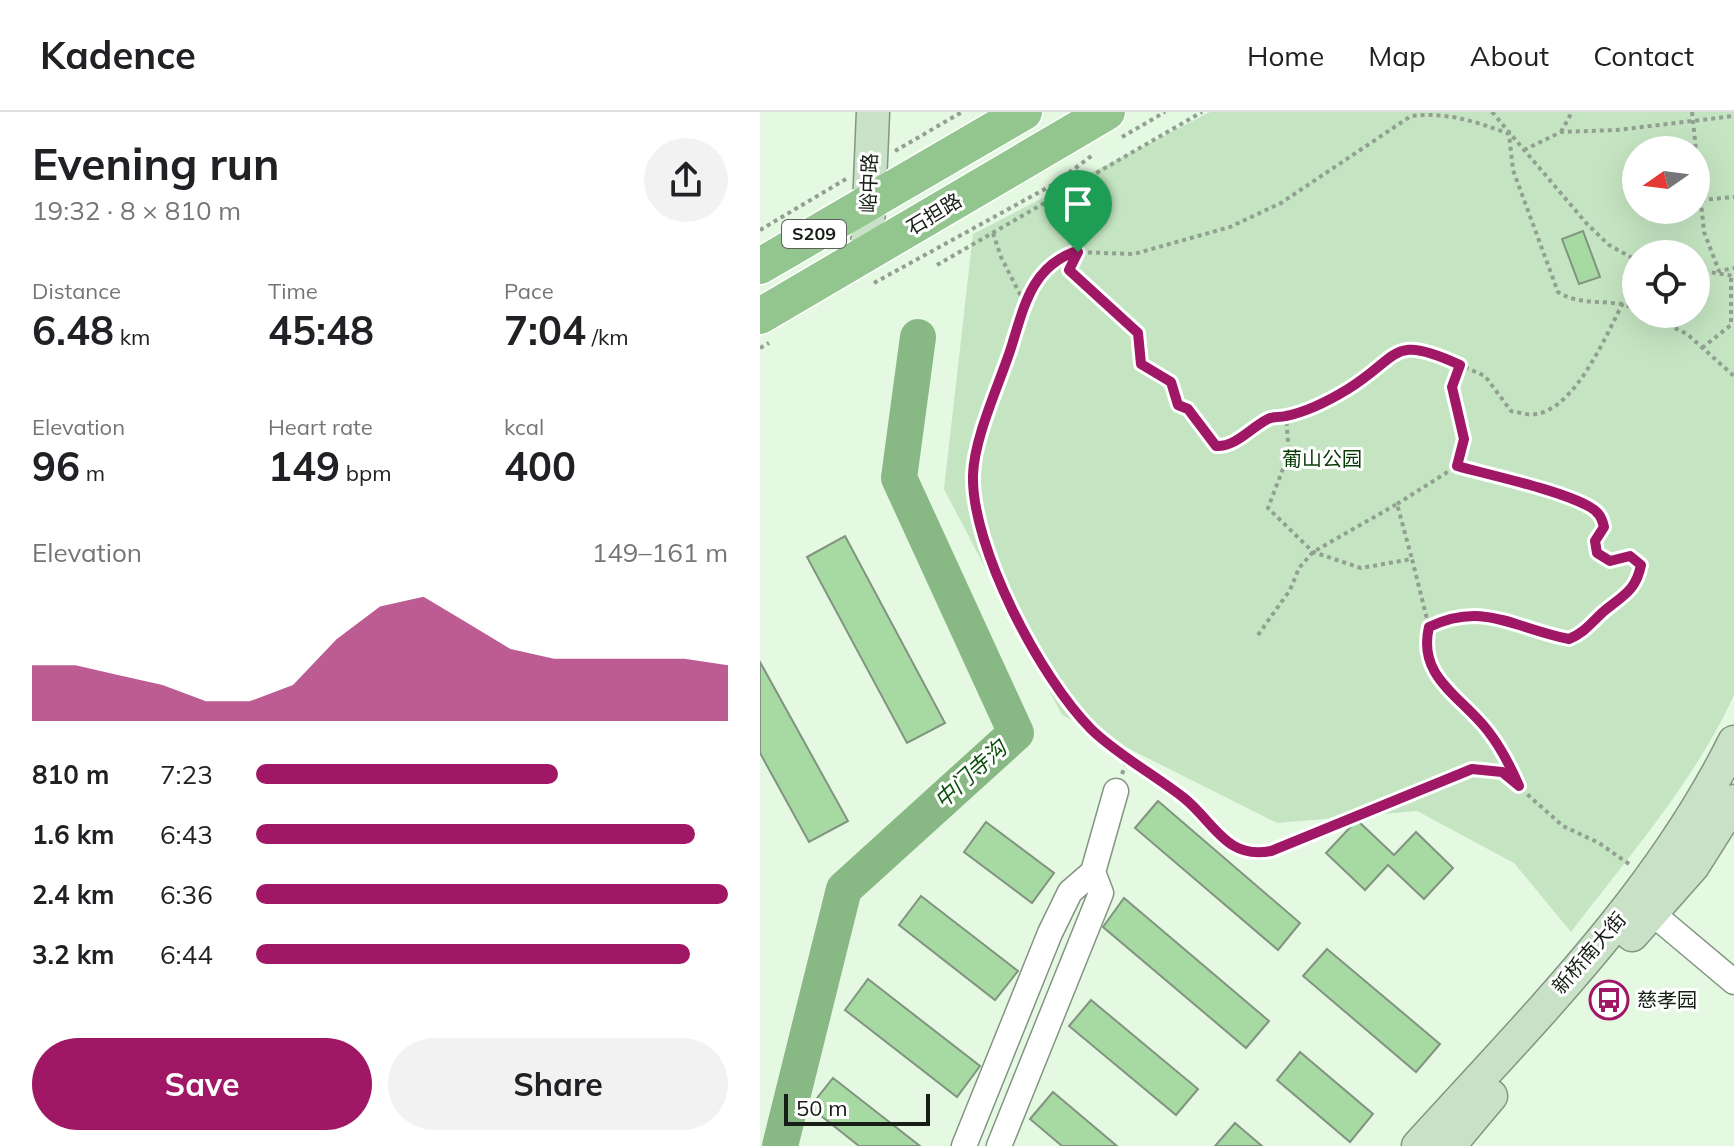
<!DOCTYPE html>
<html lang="en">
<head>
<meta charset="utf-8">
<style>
	body { margin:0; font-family:Mulish,"Noto Sans SC",sans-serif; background:#f2f2f2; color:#202124; height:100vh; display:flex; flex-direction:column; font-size:30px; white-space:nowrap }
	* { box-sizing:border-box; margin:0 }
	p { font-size:26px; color:#757577 }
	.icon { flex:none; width:44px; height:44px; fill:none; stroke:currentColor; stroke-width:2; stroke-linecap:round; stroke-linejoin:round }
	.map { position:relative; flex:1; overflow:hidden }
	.sheet { display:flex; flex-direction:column; background:#fff; width:760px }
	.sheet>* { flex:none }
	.needle { width:52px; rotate:256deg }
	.controls { position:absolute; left:862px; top:24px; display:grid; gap:16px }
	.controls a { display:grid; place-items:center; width:88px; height:88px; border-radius:50%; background:#fff; box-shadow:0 8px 32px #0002; font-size:40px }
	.scale { position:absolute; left:24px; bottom:20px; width:146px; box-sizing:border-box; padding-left:8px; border:4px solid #171e16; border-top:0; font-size:22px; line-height:28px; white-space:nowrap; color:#171e16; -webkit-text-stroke:6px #fff; paint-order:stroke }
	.pin { position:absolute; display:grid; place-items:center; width:68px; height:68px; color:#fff; margin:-82px -34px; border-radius:50% 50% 50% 0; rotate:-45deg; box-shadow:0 0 8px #0007 }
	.pin .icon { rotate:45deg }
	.round { display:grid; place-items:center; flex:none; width:84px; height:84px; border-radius:42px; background:#f2f2f2 }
	.headline { display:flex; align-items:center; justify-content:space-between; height:136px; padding:0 32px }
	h1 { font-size:44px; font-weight:700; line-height:60px }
	.stats { display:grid; grid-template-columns:repeat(3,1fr); gap:12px; height:136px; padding:8px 32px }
	.stats div { display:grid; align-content:center }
	.stats b { font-size:40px; font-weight:700 }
	.stats small { font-size:22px; font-weight:400 }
	.stats p { font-size:22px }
	.chart { height:224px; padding:16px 32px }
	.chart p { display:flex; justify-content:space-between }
	.chart svg { width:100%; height:144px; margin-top:8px; fill:#a01865; opacity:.7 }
	.action { display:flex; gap:16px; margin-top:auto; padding:16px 32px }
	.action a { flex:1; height:92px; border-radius:48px; background:#a01865; color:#fff; font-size:32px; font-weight:700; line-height:92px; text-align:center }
	.action a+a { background:#f2f2f2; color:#202124 }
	ul { padding:0 32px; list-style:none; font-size:26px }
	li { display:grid; grid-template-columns:128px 96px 1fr; align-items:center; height:60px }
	li i { height:20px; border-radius:10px; background:#a01865 }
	header { display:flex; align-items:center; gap:48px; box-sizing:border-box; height:112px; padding:0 40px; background:#fff; border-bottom:2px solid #e0e0e0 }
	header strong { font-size:38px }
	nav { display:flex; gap:44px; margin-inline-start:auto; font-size:28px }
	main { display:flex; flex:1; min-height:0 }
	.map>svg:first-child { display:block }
	.green { fill:#c5e5c2; fill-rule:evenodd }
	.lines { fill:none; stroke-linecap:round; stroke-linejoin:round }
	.river { stroke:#88b883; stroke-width:36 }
	.building { fill:#a7d9a2; stroke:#819480; stroke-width:2 }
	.street-casing { stroke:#839581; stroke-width:27 }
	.secondary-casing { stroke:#839581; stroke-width:35 }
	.primary-casing { stroke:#fff; stroke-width:39 }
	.path { stroke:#91a090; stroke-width:4; stroke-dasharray:4 4; stroke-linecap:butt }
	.street { stroke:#fff; stroke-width:24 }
	.secondary { stroke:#c9e2c7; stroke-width:32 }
	.primary { stroke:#93c58f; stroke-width:36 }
	.route-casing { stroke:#fff; stroke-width:16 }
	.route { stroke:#a01865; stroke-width:10 }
	.labels { text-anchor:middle; stroke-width:6; stroke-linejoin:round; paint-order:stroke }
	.shield { fill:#fff; stroke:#5d625c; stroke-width:2 }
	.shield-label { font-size:18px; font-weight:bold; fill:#171e16 }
	.street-label { font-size:20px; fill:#171e16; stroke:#fff }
	.park-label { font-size:20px; fill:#073b05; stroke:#fff }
	.poi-label { font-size:20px; fill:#171e16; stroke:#fff; text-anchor:start }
	.water-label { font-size:22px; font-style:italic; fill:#0c510a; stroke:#fff }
</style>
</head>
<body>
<header>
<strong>Kadence</strong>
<nav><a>Home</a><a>Map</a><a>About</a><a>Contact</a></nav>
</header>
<main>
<section class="sheet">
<div class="headline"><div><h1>Evening run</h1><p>19:32 · 8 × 810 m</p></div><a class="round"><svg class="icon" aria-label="share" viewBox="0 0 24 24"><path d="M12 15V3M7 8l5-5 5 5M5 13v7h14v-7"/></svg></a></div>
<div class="stats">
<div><p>Distance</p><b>6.48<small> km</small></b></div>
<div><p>Time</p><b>45:48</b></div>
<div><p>Pace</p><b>7:04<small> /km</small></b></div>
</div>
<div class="stats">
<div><p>Elevation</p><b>96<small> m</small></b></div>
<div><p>Heart rate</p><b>149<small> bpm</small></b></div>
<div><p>kcal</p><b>400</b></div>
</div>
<div class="chart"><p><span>Elevation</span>149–161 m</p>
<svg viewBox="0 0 160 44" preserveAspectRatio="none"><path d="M0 44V27L10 27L20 30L30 33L40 38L50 38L60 33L70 19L80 9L90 6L100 14L110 22L120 25L130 25L140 25L150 25L160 27V44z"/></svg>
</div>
<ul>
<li><b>810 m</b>7:23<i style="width:64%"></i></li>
<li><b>1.6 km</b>6:43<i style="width:93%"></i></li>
<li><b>2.4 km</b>6:36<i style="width:100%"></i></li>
<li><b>3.2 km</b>6:44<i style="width:92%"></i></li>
</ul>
<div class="action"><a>Save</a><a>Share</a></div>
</section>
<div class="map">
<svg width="974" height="1034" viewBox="0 0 974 1034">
	<rect width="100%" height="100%" fill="#e4f8e2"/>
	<!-- green -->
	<path class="green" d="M 450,0 L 974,0 L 974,583 C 935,669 868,745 811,820 L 754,751 L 657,699 L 517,711 L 302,603 L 184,377 L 213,122 ZM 876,38 L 936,38 L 936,98 L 876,98 ZM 876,142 L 936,142 L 936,202 L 876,202 Z"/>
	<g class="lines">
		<!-- river -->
		<path class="river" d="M 20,1034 L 84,777 L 256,621 L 139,366 L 158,225"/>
	</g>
	<!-- building -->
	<path class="building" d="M 823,119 L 840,165 L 819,172 L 802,127 Z
		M 85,424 L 185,611 L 147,631 L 47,445 Z
		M 0,550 L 88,709 L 49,730 L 0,641 Z
		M 398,689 L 540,811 L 518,838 L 375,716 Z
		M 597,708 L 634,743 L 656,720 L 693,756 L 664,787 L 628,753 L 605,778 L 566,741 Z
		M 226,710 L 294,761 L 272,791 L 204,740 Z
		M 161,784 L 258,859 L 235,888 L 139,813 Z
		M 364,786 L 509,909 L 486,936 L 343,815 Z
		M 567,837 L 680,932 L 656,960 L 543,864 Z
		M 108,867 L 220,954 L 197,985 L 85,898 Z
		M 331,888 L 438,977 L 416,1003 L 309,914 Z
		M 540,940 L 613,1002 L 590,1030 L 517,968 Z
		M 73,966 L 160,1034 L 99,1034 L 50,995 Z
		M 293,980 L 357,1034 L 302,1034 L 270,1007 Z
		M 475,1011 L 502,1034 L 455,1034 Z"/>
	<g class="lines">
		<defs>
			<path id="street" d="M 892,801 L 974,870
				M 204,1034 L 290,821 L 310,780 L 333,760 L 356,679
				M 239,1034 L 341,781 L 333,760"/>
			<path id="secondary" d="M 107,142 L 113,0
				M 872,823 L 933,754 L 974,689
				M 658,1034 C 772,908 898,784 974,630
				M 689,1034 L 731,984"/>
			<path id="primary" d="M 0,154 L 264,0
				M 0,204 L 347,0"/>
		</defs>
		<!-- street casing -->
		<use href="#street" class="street-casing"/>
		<!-- secondary casing -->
		<use href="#secondary" class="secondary-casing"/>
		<!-- primary casing -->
		<use href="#primary" class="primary-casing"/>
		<!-- path -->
		<path class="path" d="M 732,0 L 827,112 L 849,133 L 876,148
			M 932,0 L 936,38
			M 801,20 L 812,0
			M 362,25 L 405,0
			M 764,38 L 801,20 L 857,18 L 974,4
			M 135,39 L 202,0
			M 936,40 L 944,120 L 959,159 L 974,156
			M 941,88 L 974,85
			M 0,118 L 86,67
			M 233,121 L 241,145 L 266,194
			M 318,141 L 309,158 L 344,186 L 359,207 L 378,221 L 381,252 L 411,270 L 418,293 L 428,297 L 456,334 C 480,336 497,306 526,304 L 529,341 L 508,396 L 553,440 L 601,456 L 652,447 L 669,515
			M 177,153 L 442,0
			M 936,158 L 974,164
			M 114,171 L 294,72 L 334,42
			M 886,202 L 927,222 L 974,264
			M 0,236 L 9,231
			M 942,236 L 971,213 L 971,163
			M 526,304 C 547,296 571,289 590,276 C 640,241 634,222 700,253
			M 637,392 L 697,354
			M 498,523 L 530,478 L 539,456 L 553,440 L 637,392 L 652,447
			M 362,662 L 369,644
			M 758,672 C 750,652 741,634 727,617 C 700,584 657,564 669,515 C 724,489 753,516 809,527 C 824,521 831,511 843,500 C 862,484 876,479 881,453 L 870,444 L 850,449 L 837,441 L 835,429 L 844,415 L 841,404 L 831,395 L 697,354 L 704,327 L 692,275 L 700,253 L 725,264 L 751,299 C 759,300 769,304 776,302 C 816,296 846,223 863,191
			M 869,752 L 839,731 L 803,714 L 742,660 L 712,657 L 511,739 L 493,743 L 472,735 L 427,689 L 332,618 L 288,560 L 244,479 L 215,402 L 213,360 L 257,215 L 279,160 L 297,146 L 314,140 L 374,142 L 470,115 L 521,91 L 651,4 C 687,0 715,9 749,22 L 753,58 L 798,180 C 823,196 851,185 876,197"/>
		<!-- street -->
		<use href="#street" class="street"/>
		<!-- secondary -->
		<use href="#secondary" class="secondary"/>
		<!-- primary -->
		<use href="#primary" class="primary"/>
	</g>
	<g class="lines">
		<defs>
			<path id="route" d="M 314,140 L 318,140 L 309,158 L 378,221 L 381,252 L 411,270 L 418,293 L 428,297 L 456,334 C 476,335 490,316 508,307 C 514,304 519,306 526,304 C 546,300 570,288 588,277 C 641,244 631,221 700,253 L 692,275 L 704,327 L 697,354 C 733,364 800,378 830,395 C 839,400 842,406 844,415 L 835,429 L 837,441 L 850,449 L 870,444 L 881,453 C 876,479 862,484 843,500 C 831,511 824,521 809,527 C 753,516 724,489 669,515 C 657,565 701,584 728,619 C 741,636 750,653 759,674 L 742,660 L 712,657 L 511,739 C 466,748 454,710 424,686 C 396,664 355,641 331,617 C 281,567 211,435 213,363 C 214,326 239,273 251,236 C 264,195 271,156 314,140 Z"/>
		</defs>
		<!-- route casing -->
		<use href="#route" class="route-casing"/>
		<!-- route -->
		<use href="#route" class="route"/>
	</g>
	<!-- icons -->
	<defs>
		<symbol id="bus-ring" viewBox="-11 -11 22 22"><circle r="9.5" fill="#fff" stroke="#a01865" stroke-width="1.5"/><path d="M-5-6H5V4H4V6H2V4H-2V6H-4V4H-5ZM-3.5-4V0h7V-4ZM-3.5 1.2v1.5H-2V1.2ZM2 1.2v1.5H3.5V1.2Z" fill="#a01865"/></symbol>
	</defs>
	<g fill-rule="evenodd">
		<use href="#bus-ring" x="827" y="866" width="44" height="44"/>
	</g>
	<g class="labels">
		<!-- shield labels -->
		<rect class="shield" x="22" y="108" width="64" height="28" rx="6"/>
		<g class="shield-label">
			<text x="54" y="128">S209</text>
		</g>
		<!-- street labels -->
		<g class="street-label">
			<text transform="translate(109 71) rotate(-88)" y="7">峪中路</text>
			<text transform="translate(174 102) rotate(-31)" y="7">石担路</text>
			<text transform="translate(829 841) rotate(-49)" y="7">新桥南大街</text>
		</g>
		<!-- park labels -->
		<g class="park-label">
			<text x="562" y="354">葡山公园</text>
		</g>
		<!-- poi labels -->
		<g class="poi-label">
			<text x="877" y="895">慈孝园</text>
		</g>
		<!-- water labels -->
		<g class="water-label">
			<text transform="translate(210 662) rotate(-42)" y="8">中门寺沟</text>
		</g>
	</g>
</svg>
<div class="controls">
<a><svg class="needle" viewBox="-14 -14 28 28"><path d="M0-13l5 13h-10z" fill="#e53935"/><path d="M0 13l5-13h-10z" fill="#757577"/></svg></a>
<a><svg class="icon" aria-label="locate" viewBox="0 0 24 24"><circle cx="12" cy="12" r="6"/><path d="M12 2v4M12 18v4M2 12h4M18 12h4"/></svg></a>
</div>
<div class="scale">50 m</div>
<div class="pin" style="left:318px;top:140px;background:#1e9e55"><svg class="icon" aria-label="arrive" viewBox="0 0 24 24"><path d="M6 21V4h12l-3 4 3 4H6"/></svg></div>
</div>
</main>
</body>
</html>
